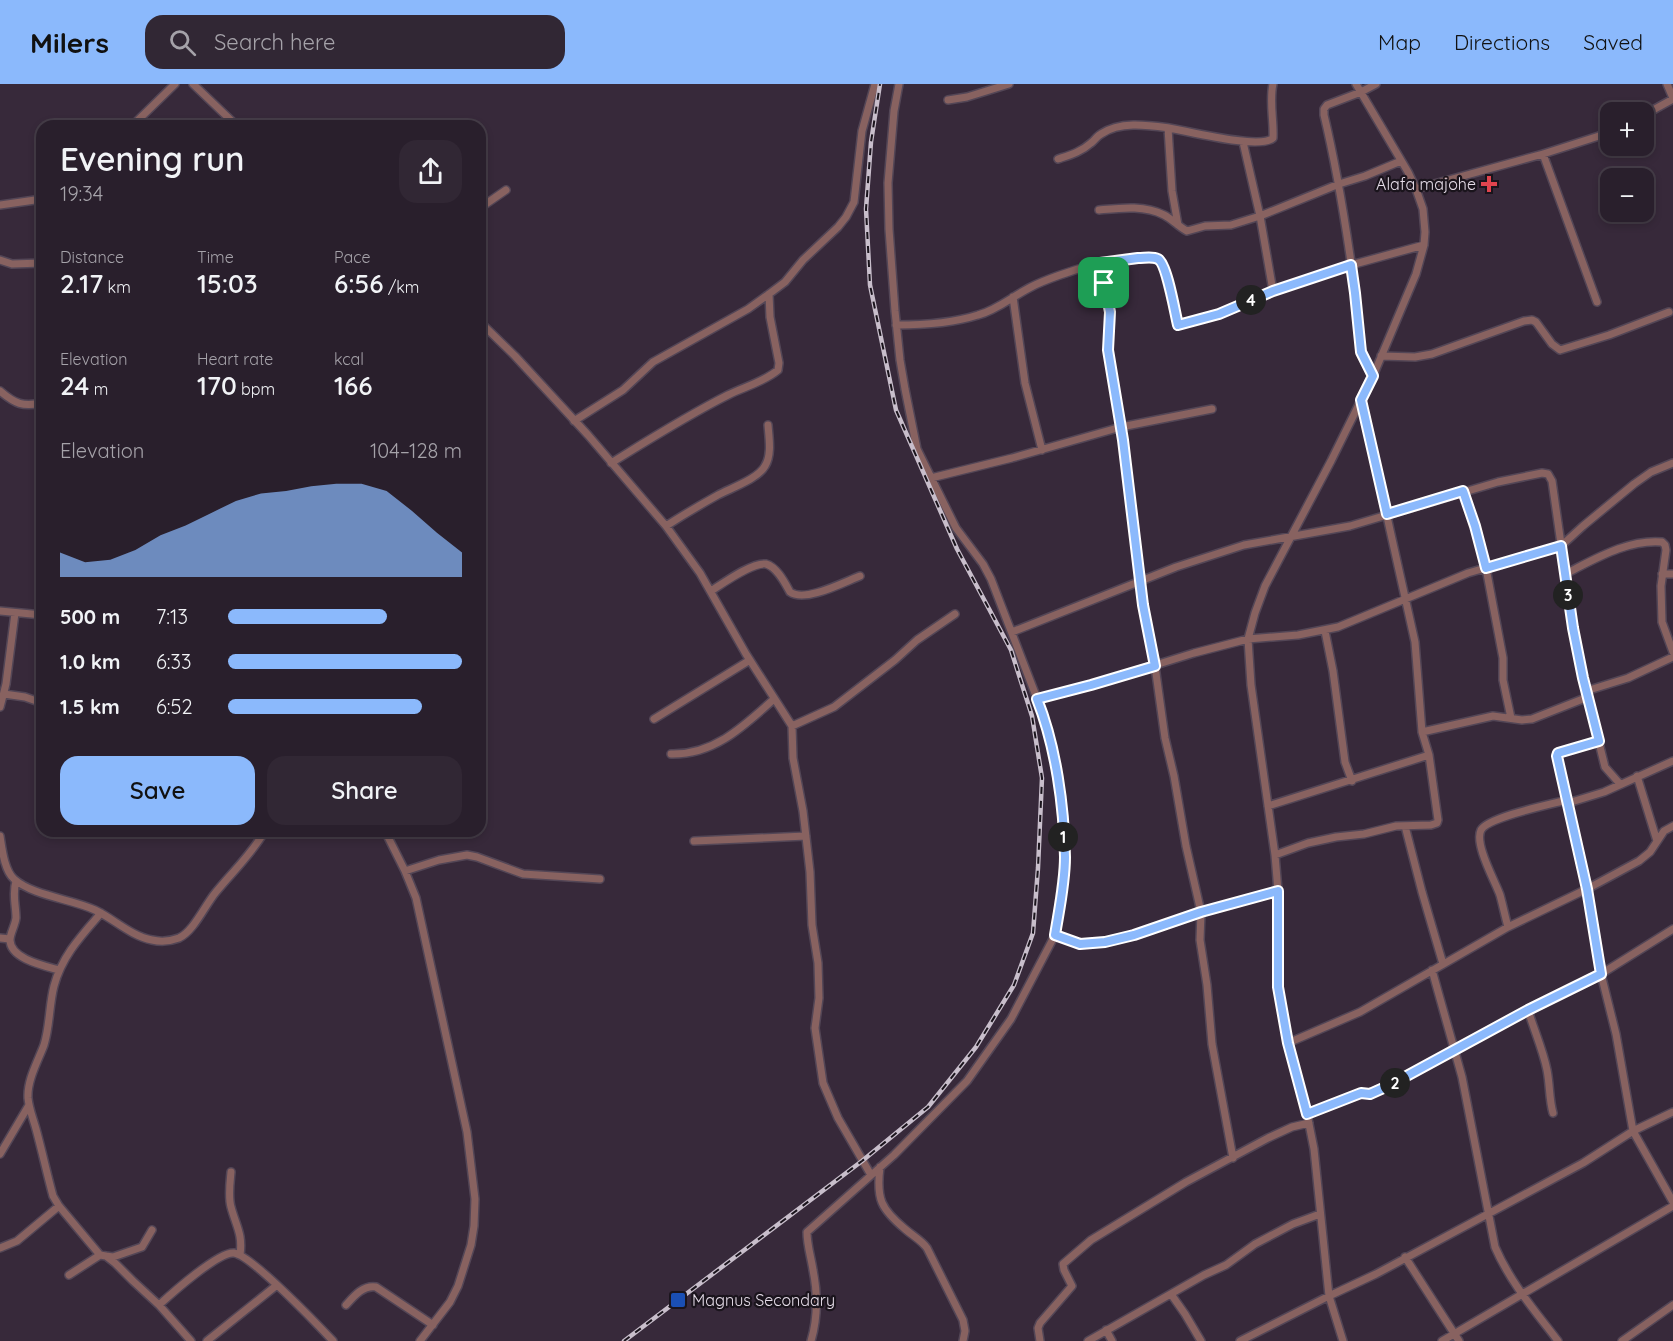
<!DOCTYPE html>
<html lang="en">
<head>
<meta charset="utf-8">
<style>
	body { margin:0; font-family:Quicksand,sans-serif; background:#312734; color:#f1f3f6; height:100vh; display:flex; flex-direction:column; font-size:22px; white-space:nowrap }
	* { box-sizing:border-box; margin:0 }
	p { font-size:20px; color:#a5a2a9 }
	.icon { flex:none; width:33px; height:33px; fill:none; stroke:currentColor; stroke-width:2; stroke-linecap:round; stroke-linejoin:round }
	.map { position:relative; flex:1; overflow:hidden }
	.drawer { position:absolute; left:36px; top:36px; width:450px; height:717px; display:flex; flex-direction:column; background:#291f2c; border-radius:18px; box-shadow:0 3px 9px #0003,0 0 0 2px #453d48 }
	.drawer>* { flex:none }
	.tools { position:absolute; left:1600px; top:18px; display:grid; gap:12px }
	.tools a { display:grid; place-items:center; width:54px; height:54px; border-radius:12px; background:#291f2c; box-shadow:0 3px 9px #0003,0 0 0 2px #453d48; font-size:30px }
	.pin { position:absolute; display:grid; place-items:center; width:51px; height:51px; color:#fff; margin:-26px; border-radius:12px; box-shadow:0 3px 9px #0006 }
	.km { position:absolute; width:30px; height:30px; margin:-15px; border-radius:50%; background:#222; color:#fff; font-size:16px; line-height:30px; text-align:center }
	.round { display:grid; place-items:center; flex:none; width:63px; height:63px; border-radius:18px; background:#312734 }
	.head { display:flex; align-items:center; justify-content:space-between; height:102px; padding:0 24px }
	h1 { font-size:33px; font-weight:600; line-height:45px }
	.figures { display:grid; grid-template-columns:repeat(3,1fr); gap:9px; height:102px; padding:6px 24px }
	.figures div { display:grid; align-content:center }
	.figures b { font-size:26px; font-weight:600 }
	.figures small { font-size:16px; font-weight:400 }
	.figures p { font-size:16px }
	.chart { height:168px; padding:12px 24px }
	.chart p { display:flex; justify-content:space-between }
	.chart svg { width:100%; height:108px; margin-top:6px; fill:#8bb9fc; opacity:.7 }
	.primary-button { display:flex; gap:12px; margin-top:auto; padding:12px 24px }
	.primary-button a { flex:1; height:69px; border-radius:18px; background:#8bb9fc; color:#111; font-size:24px; font-weight:600; line-height:69px; text-align:center }
	.primary-button a+a { background:#312734; color:#f1f3f6 }
	ul { padding:0 24px; list-style:none; font-size:20px }
	li { display:grid; grid-template-columns:96px 72px 1fr; align-items:center; height:45px }
	li i { height:15px; border-radius:8px; background:#8bb9fc }
	header { display:flex; align-items:center; gap:36px; box-sizing:border-box; height:84px; padding:0 30px; background:#8bb9fc; color:#111 }
	header strong { font-size:28px }
	nav { display:flex; gap:33px; margin-inline-start:auto; font-size:21px }
	.search { width:420px; height:54px; background:#312734; display:flex; align-items:center; gap:15px; box-sizing:border-box; padding:0 21px; border-radius:18px; color:#a5a2a9; font-size:22px }
	.map>svg:first-child { display:block }
	.lines { fill:none; stroke-linecap:round; stroke-linejoin:round }
	.street-casing { stroke:#534656; stroke-width:10 }
	.street { stroke:#886260; stroke-width:7 }
	.rail-casing { stroke:#c8becb; stroke-width:4.5 }
	.rail { stroke:#1a141c; stroke-width:2; stroke-dasharray:7; stroke-linecap:butt }
	.route-casing { stroke:#fff; stroke-width:12 }
	.route { stroke:#8bb9fc; stroke-width:8 }
	.health-dot { fill:#e0444e; stroke:#1a141c; stroke-width:2 }
	.transit-dot { fill:#1a4fb4; stroke:#1a141c; stroke-width:2 }
	.labels { text-anchor:middle; stroke-width:4.5; stroke-linejoin:round; paint-order:stroke }
	.poi-label { font-size:16px; fill:#e6dde9; stroke:#1a141c; text-anchor:end }
</style>
</head>
<body>
<header>
<strong>Milers</strong>
<div class="search"><svg class="icon" aria-label="search" viewBox="0 0 24 24"><circle cx="10" cy="10" r="6"/><path d="M15 15l6 6"/></svg>Search here</div>
<nav><a>Map</a><a>Directions</a><a>Saved</a></nav>
</header>
<div class="map">
<svg width="1673" height="1257" viewBox="0 0 1673 1257">
	<rect width="100%" height="100%" fill="#37293a"/>
	<g class="lines">
		<defs>
			<path id="street" d="M 193,0 L 237,42
				M 1667,0 L 1673,14
				M 948,16 L 967,13 L 1009,0
				M 1644,31 L 1673,15
				M 132,42 L 175,0
				M 1168,44 L 1172,107 L 1178,141
				M 1243,58 L 1260,132 L 1273,207
				M 1543,70 L 1597,218
				M 1058,75 C 1070,71 1081,68 1091,59 C 1094,57 1097,52 1101,50 C 1120,37 1147,41 1169,44 C 1188,47 1260,66 1273,54 C 1274,37 1269,17 1273,0
				M 1416,105 L 1543,70 L 1599,52 L 1611,46
				M 0,121 L 42,115
				M 480,124 L 506,106
				M 1099,126 C 1121,124 1144,121 1164,131 C 1172,135 1179,143 1187,147 L 1205,142 L 1231,141 L 1260,132 L 1339,100 L 1365,92 L 1401,77
				M 0,176 L 12,180 L 42,179
				M 1100,179 L 1110,228 L 1108,266 L 1123,356 L 1143,521 L 1155,582 L 1165,654 L 1174,692 L 1186,762 L 1201,828 L 1200,856 L 1207,901 L 1212,960 L 1233,1074
				M 1013,213 L 1025,299 L 1042,366
				M 480,238 L 515,272 L 588,351 L 666,442 L 700,489 L 746,570 L 792,642 L 793,674 L 803,727 L 810,788 L 812,841 L 818,879 L 819,914 L 815,944 L 823,999 L 838,1034 L 871,1091
				M 896,241 C 923,241 953,239 978,231 C 997,226 1013,212 1031,203 C 1054,191 1141,161 1162,179 L 1178,241 L 1219,230 L 1273,207 L 1351,181 L 1424,161
				M 1381,272 L 1415,273 L 1432,270 L 1524,237 L 1532,236 L 1536,238 L 1552,260 L 1560,266 L 1609,251 L 1669,228
				M 1373,292 C 1354,260 1360,241 1355,207 C 1347,148 1338,89 1324,31 L 1324,25 L 1327,21 L 1361,8 L 1376,0
				M 0,307 C 15,320 23,323 42,319
				M 574,337 L 623,306 L 653,278 L 748,225 L 769,210 L 785,198 L 803,176 L 838,143 L 846,133 L 854,118 L 862,47 L 875,0
				M 611,379 C 650,355 688,331 728,311 C 744,303 764,298 778,286 L 779,279 L 770,233 L 769,210
				M 931,394 L 1012,374 L 1121,343 L 1212,325
				M 1463,407 L 1475,442 L 1486,484 L 1503,574 L 1503,596 L 1511,634
				M 666,442 C 683,431 700,421 718,411 C 731,404 758,395 765,382 C 772,371 769,354 768,341
				M 1565,490 C 1595,475 1628,455 1662,458 L 1665,461 L 1666,466 L 1661,502 L 1662,538 L 1673,568
				M 1662,490 L 1673,490
				M 711,507 C 722,500 752,478 766,480 C 777,483 785,499 790,508 C 805,519 844,498 860,492
				M 0,527 L 42,531
				M 1325,547 L 1333,587 L 1345,678 L 1352,697
				M 1012,548 L 1176,483 L 1244,461 L 1350,442 L 1498,398 L 1542,389 L 1548,390 L 1552,397 L 1573,544 L 1583,594 L 1605,683 L 1620,700
				M 1586,607 L 1628,594 L 1673,573
				M 4,610 L 25,613 L 42,619
				M 1037,615 L 1091,601 L 1194,569 L 1248,555 L 1298,551 L 1338,543 L 1468,489 L 1561,462 L 1583,442 L 1634,400 L 1651,388 L 1673,379
				M 0,623 L 6,600 L 15,529
				M 654,635 L 750,576
				M 792,642 L 834,623 L 895,576 L 917,556 L 955,530
				M 1422,648 L 1493,632 L 1522,636 L 1532,635 L 1588,613
				M 1599,657 L 1559,669 L 1557,672 L 1587,805 L 1601,890 L 1616,950 L 1633,1047 L 1673,1118
				M 671,670 C 714,671 744,642 774,615
				M 1637,692 L 1657,757
				M 1568,719 L 1604,708 L 1673,677
				M 1268,722 L 1429,671
				M 1405,742 L 1422,808 L 1443,880
				M 385,747 L 405,787 L 416,814 L 467,1048 L 475,1115 L 474,1142 L 471,1161 L 458,1202 L 450,1218 L 420,1257
				M 0,752 C 2,764 4,786 14,795 C 33,812 72,815 95,826 C 114,835 131,852 152,856 C 161,858 171,857 179,854 C 194,847 205,821 216,808 C 234,786 250,772 265,747
				M 694,757 L 806,752
				M 1275,771 L 1308,759 L 1336,753 L 1364,750 L 1396,742 L 1431,741 L 1437,739 L 1438,736 L 1429,671 L 1422,648 L 1415,558 L 1361,316
				M 405,787 L 439,776 L 467,771 L 477,773 L 523,790 L 600,795
				M 16,797 C 12,810 16,821 16,834 C 15,842 10,849 10,856 C 10,875 45,882 59,886
				M 101,829 C 81,852 62,872 54,902 C 49,921 50,942 44,961 C 38,977 27,996 28,1014 C 29,1025 33,1034 36,1045 C 42,1067 47,1090 53,1112 L 59,1122 L 100,1171 L 106,1172 L 115,1179 L 133,1197 L 159,1221 L 191,1257
				M 1508,843 C 1505,832 1503,822 1500,811 C 1495,797 1474,760 1481,746 C 1488,733 1552,720 1567,716
				M 1055,851 L 1080,860 L 1105,858 L 1134,851 L 1201,828 L 1278,807
				M 0,854 L 10,855
				M 1432,886 L 1462,993 L 1495,1163 C 1510,1198 1535,1227 1558,1257
				M 1528,926 C 1534,946 1543,966 1547,986 C 1550,1001 1549,1015 1553,1029
				M 1288,959 L 1360,928 L 1508,843 L 1587,805 L 1639,777 L 1650,768 L 1664,747 L 1673,742
				M 1307,1030 L 1361,1009 L 1370,1009 L 1390,1001 L 1528,926 L 1601,890 L 1673,845
				M 0,1070 L 29,1021
				M 880,1083 C 876,1115 881,1125 905,1145 C 913,1152 921,1156 927,1164 L 963,1236 L 965,1247 L 963,1257
				M 231,1088 C 230,1099 228,1112 231,1123 C 236,1142 243,1150 240,1171
				M 0,1164 L 17,1157 L 59,1122
				M 106,1172 L 113,1173 L 142,1163 L 152,1146
				M 1405,1173 L 1459,1257
				M 69,1191 L 100,1171
				M 1171,1210 L 1185,1230 L 1201,1257
				M 159,1221 C 171,1210 219,1167 234,1169 C 251,1171 318,1241 333,1257
				M 346,1221 C 354,1212 363,1201 376,1203 L 433,1241
				M 1106,1246 L 1112,1257
				M 207,1257 L 277,1201
				M 811,1257 C 818,1233 818,1211 813,1186 C 811,1173 807,1161 807,1148 L 894,1071 L 967,997 L 1011,935 L 1055,851 L 1065,775 L 1060,709 L 1053,668 L 1043,630 L 991,495 L 983,480 L 956,444 L 917,365 L 905,305 L 900,276 L 895,227 L 889,145 L 888,99 L 894,27 L 899,0
				M 1040,1257 L 1038,1244 L 1040,1239 L 1072,1202 L 1064,1186 L 1063,1180 L 1091,1156 L 1186,1098 L 1268,1054 L 1292,1043 L 1309,1039
				M 1088,1257 L 1204,1191 L 1226,1181 L 1255,1160 L 1293,1140 L 1320,1130
				M 1240,1257 L 1329,1212 L 1376,1190 L 1583,1079 L 1633,1047 L 1673,1028
				M 1343,1257 L 1329,1212 L 1314,1065 L 1307,1030 L 1288,959 L 1278,903 L 1278,807 L 1275,771 L 1251,601 L 1248,555 L 1255,529 L 1265,502 L 1331,377 L 1373,292 L 1416,190 L 1424,161 L 1425,148 L 1423,125 L 1416,105 L 1408,88 L 1356,0
				M 1442,1257 L 1673,1122
				M 1622,1257 L 1673,1221"/>
		</defs>
		<!-- street casing -->
		<use href="#street" class="street-casing"/>
		<!-- street -->
		<use href="#street" class="street"/>
		<defs>
			<path id="rail" d="M 624,1257 L 862,1077 L 928,1023 L 976,963 L 1014,901 L 1033,849 L 1038,784 L 1042,694 L 1032,632 L 1011,566 L 957,465 L 896,326 L 870,201 L 866,125 L 871,58 L 880,0"/>
		</defs>
		<!-- rail casing -->
		<use href="#rail" class="rail-casing"/>
		<!-- rail -->
		<use href="#rail" class="rail"/>
	</g>
	<g class="lines">
		<defs>
			<path id="route" d="M 1138,174 C 1145,174 1152,172 1158,175 C 1167,180 1175,229 1178,241 L 1219,230 L 1273,207 L 1351,181 L 1355,209 L 1361,268 L 1373,292 L 1361,316 L 1387,430 L 1463,407 L 1475,442 L 1486,484 L 1561,462 L 1573,544 L 1583,594 L 1599,657 L 1558,669 L 1557,672 L 1587,805 L 1601,890 L 1528,926 L 1390,1001 L 1370,1010 L 1361,1009 L 1307,1030 L 1288,959 L 1278,903 L 1278,807 L 1201,828 L 1134,851 L 1105,858 L 1080,860 L 1055,851 C 1059,826 1065,799 1065,773 C 1064,722 1056,663 1037,615 L 1091,601 L 1155,582 L 1143,521 L 1123,356 L 1108,266 L 1110,228 L 1100,179 Z"/>
		</defs>
		<!-- route casing -->
		<use href="#route" class="route-casing"/>
		<!-- route -->
		<use href="#route" class="route"/>
	</g>
	<!-- markers -->
	<path class="health-dot" d="M1486 91h6v6h6v6h-6v6h-6v-6h-6v-6h6z"/>
	<rect class="transit-dot" x="670" y="1208" width="16" height="16" rx="3"/>
	<g class="labels">
		<!-- poi labels -->
		<g class="poi-label">
			<text x="1476" y="106">Alafa majohe</text>
			<text x="692" y="1222" text-anchor="start">Magnus Secondary</text>
		</g>
	</g>
</svg>
<div class="tools">
<a>+</a>
<a>−</a>
</div>
<div class="pin" style="left:1104px;top:199px;background:#1e9e55"><svg class="icon" aria-label="arrive" viewBox="0 0 24 24"><path d="M6 21V4h12l-3 4 3 4H6"/></svg></div>
<b class="km" style="left:1063px;top:753px">1</b>
<b class="km" style="left:1395px;top:999px">2</b>
<b class="km" style="left:1568px;top:511px">3</b>
<b class="km" style="left:1251px;top:216px">4</b>
<section class="drawer">
<div class="head"><div><h1>Evening run</h1><p>19:34</p></div><a class="round"><svg class="icon" aria-label="share" viewBox="0 0 24 24"><path d="M12 15V3M7 8l5-5 5 5M5 13v7h14v-7"/></svg></a></div>
<div class="figures">
<div><p>Distance</p><b>2.17<small> km</small></b></div>
<div><p>Time</p><b>15:03</b></div>
<div><p>Pace</p><b>6:56<small> /km</small></b></div>
</div>
<div class="figures">
<div><p>Elevation</p><b>24<small> m</small></b></div>
<div><p>Heart rate</p><b>170<small> bpm</small></b></div>
<div><p>kcal</p><b>166</b></div>
</div>
<div class="chart"><p><span>Elevation</span>104–128 m</p>
<svg viewBox="0 0 160 44" preserveAspectRatio="none"><path d="M0 44V34L10 38L20 37L30 33L40 27L50 23L60 18L70 13L80 10L90 9L100 7L110 6L120 6L130 9L140 17L150 26L160 34V44z"/></svg>
</div>
<ul>
<li><b>500 m</b>7:13<i style="width:68%"></i></li>
<li><b>1.0 km</b>6:33<i style="width:100%"></i></li>
<li><b>1.5 km</b>6:52<i style="width:83%"></i></li>
</ul>
<div class="primary-button"><a>Save</a><a>Share</a></div>
</section>
</div>
</body>
</html>
